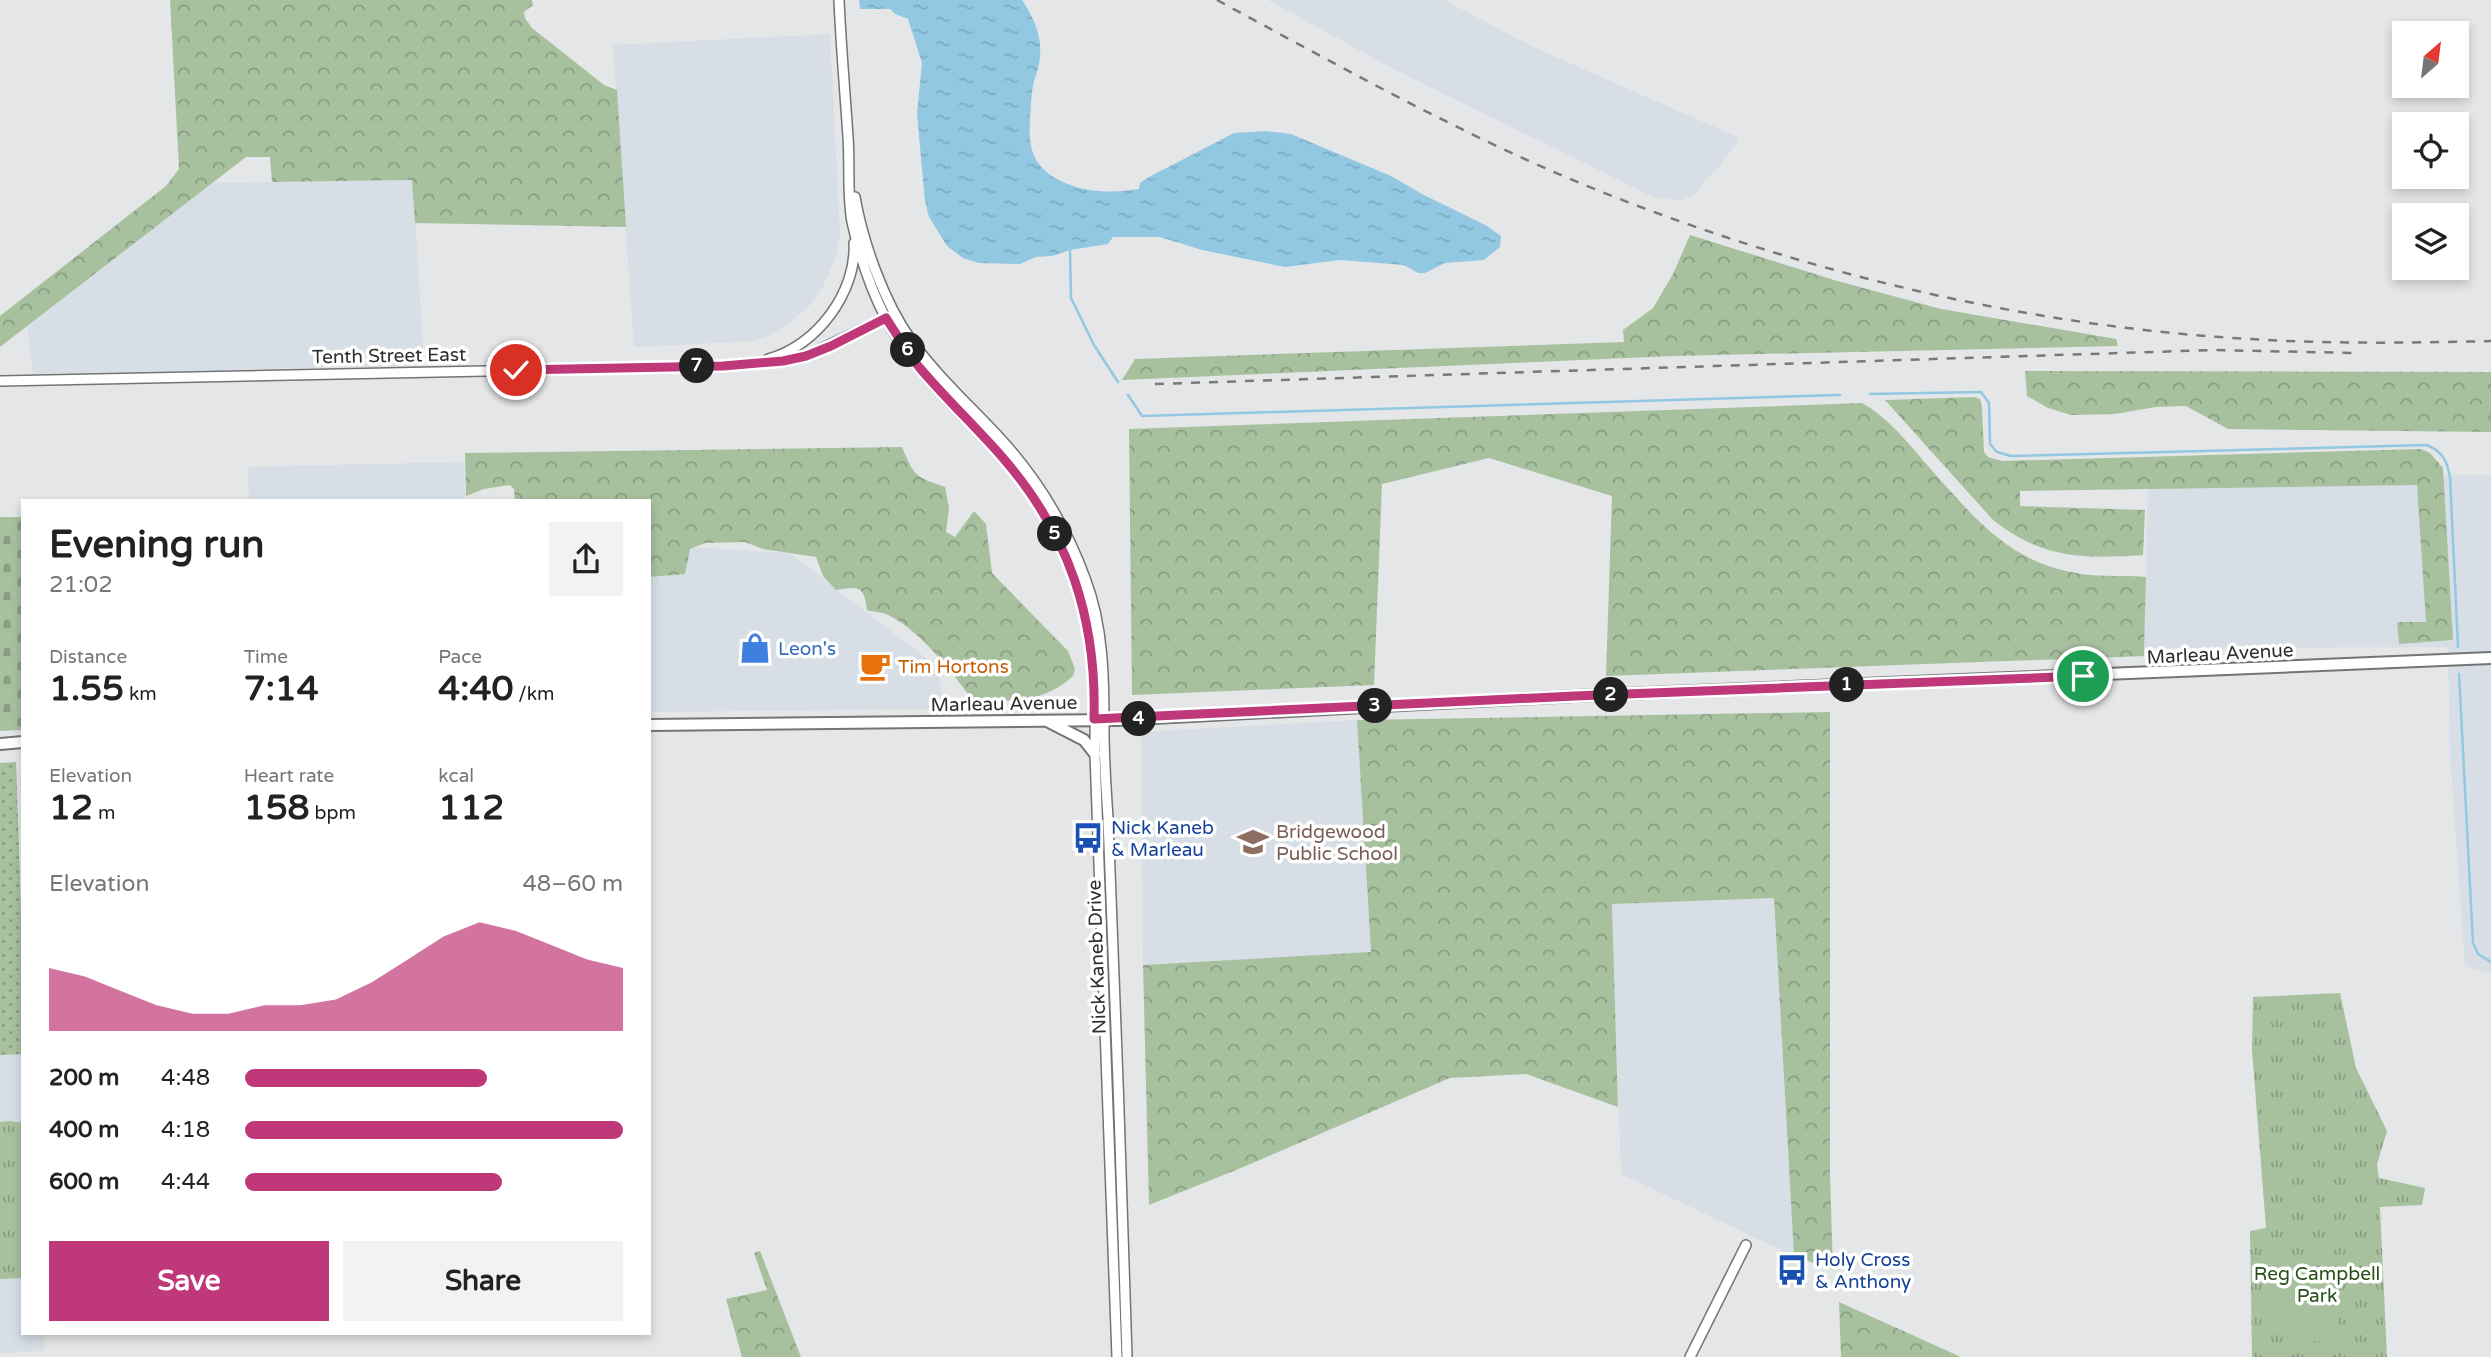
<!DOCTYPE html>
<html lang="en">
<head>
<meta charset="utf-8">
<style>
	body { margin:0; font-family:"Varela Round",sans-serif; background:#f2f2f2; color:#222; height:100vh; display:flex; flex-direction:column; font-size:26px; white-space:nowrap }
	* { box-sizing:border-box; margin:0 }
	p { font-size:23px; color:#767676 }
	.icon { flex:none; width:38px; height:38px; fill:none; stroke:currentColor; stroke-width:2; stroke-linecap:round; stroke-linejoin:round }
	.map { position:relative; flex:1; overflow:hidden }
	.details { position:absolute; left:21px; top:499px; width:630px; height:836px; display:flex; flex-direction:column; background:#fff; border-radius:0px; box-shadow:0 4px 10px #0003 }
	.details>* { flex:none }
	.needle { width:46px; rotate:28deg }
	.fabs { position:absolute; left:2392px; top:21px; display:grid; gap:14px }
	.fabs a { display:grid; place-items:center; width:77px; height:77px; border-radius:0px; background:#fff; box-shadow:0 4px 10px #0003; font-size:35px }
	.pin { position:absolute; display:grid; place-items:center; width:60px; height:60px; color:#fff; margin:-30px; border:4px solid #fff; border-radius:50%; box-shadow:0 2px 7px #0007 }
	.km { position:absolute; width:35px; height:35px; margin:-18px; border-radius:50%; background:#222; color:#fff; font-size:19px; line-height:35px; text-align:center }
	.round { display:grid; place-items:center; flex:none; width:74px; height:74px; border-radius:0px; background:#f2f2f2 }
	.summary { display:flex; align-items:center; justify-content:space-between; height:119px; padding:0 28px }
	h1 { font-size:38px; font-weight:800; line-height:52px }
	.figures { display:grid; grid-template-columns:repeat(3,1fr); gap:10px; height:119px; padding:7px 28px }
	.figures div { display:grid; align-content:center }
	.figures b { font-size:35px; font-weight:800 }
	.figures small { font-size:19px; font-weight:400 }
	.figures p { font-size:19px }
	.chart { height:196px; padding:14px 28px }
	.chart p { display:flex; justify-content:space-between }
	.chart svg { width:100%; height:126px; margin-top:7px; fill:#bf3879; opacity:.7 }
	.cta { display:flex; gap:14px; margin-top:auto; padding:14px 28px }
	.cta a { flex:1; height:80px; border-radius:0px; background:#bf3879; color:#fff; font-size:28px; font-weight:800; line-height:80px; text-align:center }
	.cta a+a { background:#f2f2f2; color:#222 }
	ul { padding:0 28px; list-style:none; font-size:23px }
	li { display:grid; grid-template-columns:112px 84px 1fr; align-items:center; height:52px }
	li i { height:18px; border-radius:9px; background:#bf3879 }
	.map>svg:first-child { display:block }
	.built { fill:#d7dee6 }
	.grass { fill:url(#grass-dots) }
	.forest { fill:url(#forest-crowns) }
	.cemetery { fill:url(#cemetery-stones) }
	.park { fill:url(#park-tufts) }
	.garden { fill:#a7c19f }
	.water { fill:url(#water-ripples) }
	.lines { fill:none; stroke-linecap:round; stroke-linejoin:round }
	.stream { stroke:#92c8e2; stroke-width:2.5 }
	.tertiary-casing { stroke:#727475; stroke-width:12 }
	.secondary-casing { stroke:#727475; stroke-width:14 }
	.tertiary { stroke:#fff; stroke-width:9 }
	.secondary { stroke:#fff; stroke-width:10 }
	.rail { stroke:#78797a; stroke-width:2.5; stroke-dasharray:9 9; stroke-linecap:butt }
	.route-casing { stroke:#fff; stroke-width:14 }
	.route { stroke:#bf3879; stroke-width:9 }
	.labels { text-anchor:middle; stroke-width:7; stroke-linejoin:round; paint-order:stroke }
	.street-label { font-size:19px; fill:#2f2f30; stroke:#fff }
	.shop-label { font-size:19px; fill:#366cbe; stroke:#fff; text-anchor:start }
	.food-label { font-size:19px; fill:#c56008; stroke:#fff; text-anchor:start }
	.transit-label { font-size:19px; fill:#164399; stroke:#fff; text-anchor:start }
	.education-label { font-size:19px; fill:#785e54; stroke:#fff; text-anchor:start }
	.park-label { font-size:19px; fill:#275017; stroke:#fff }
</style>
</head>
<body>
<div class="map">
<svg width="2491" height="1357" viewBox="0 0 2491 1357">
	<defs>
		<pattern id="grass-dots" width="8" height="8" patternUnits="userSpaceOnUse" patternTransform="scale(1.75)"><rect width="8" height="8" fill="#a7c19f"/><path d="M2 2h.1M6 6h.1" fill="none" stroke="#889d82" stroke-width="1.8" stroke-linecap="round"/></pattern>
		<pattern id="forest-crowns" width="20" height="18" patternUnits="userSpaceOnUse" patternTransform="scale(1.75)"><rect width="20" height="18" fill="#a7c19f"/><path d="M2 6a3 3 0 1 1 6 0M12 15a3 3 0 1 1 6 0" fill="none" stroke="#889d82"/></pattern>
		<pattern id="cemetery-stones" width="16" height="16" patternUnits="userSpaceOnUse" patternTransform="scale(1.75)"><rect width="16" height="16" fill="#a7c19f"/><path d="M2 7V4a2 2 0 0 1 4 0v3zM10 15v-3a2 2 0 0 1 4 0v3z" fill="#889d82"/></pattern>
		<pattern id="park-tufts" width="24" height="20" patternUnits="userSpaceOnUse" patternTransform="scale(1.75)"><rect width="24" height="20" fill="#a7c19f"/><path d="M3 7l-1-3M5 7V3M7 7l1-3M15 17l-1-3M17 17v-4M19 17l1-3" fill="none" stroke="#889d82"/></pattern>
		<pattern id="water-ripples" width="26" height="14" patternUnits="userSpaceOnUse" patternTransform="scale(1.75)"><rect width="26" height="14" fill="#92c8e2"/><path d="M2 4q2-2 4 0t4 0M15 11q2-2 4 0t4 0" fill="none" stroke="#7eacc2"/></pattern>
	</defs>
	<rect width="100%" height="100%" fill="#e4e6e7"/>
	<!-- built -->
	<path class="built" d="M 1268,0 L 1444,0 L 1535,48 L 1740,138 L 1720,167 L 1706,179 L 1696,193 L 1681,201 L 1653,197 L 1388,66 Z
		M 830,34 L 840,233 L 836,256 L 823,286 L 810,305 L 790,322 L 766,337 L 753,341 L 634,347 L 613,45 Z
		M 413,180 L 424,365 L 33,375 L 27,324 L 213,183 Z
		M 464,462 L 465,500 L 249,500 L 248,467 Z
		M 2491,475 L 2491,973 L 2465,966 L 2450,753 L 2448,647 L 2145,648 L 2148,477 Z
		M 649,545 L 789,553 L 939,668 L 942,709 L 649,712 Z
		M 1357,720 L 1371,953 L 1143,965 L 1141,732 Z
		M 16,762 L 23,959 L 23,1334 L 43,1334 L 44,1351 L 0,1353 L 0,763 Z
		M 1774,898 L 1794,1256 L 1621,1174 L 1612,904 Z"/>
	<!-- grass -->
	<path class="grass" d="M 16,762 L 23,973 L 23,1054 L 0,1055 L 0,763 Z"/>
	<!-- forest -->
	<path class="forest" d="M 170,0 L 532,0 L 533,5 L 524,12 L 525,18 L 532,28 L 604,85 L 617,90 L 626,227 L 415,223 L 412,180 L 272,182 L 270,157 L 246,157 L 0,347 L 0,316 L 166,186 L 179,169 Z
		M 1690,235 L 1834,280 L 1941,309 L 2116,339 L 2118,346 L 1673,356 L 1122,380 L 1135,359 L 1624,342 L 1623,330 L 1653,308 L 1673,274 Z
		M 2025,371 L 2491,372 L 2491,432 L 2228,429 L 2186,406 L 2156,407 L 2115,414 L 2071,415 L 2048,408 L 2027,396 Z
		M 1974,397 L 1980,399 L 1982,407 L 1984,452 L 1988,457 L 2002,461 L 2421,449 L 2430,453 L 2443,468 L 2453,640 L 2399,644 L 2397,622 L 2426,622 L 2417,485 L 2020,491 L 2020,506 L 2145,510 L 2143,555 C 2083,559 2043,559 1993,520 L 1885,400 Z
		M 1862,403 C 1889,418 1908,443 1928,466 C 1974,517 2009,564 2082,574 C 2103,577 2125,575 2146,577 L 2144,656 L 1606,676 L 1612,496 L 1489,458 L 1382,484 L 1374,685 L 1132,695 L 1129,429 Z
		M 902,447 C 915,478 915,476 945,487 L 949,508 L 946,532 L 955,537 L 974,511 L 986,524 L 992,573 L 1068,651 L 1075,669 L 1073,676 C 1043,704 1011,700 973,701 C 953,673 919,629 888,615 C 881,611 874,613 867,610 C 864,584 857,587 836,590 L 823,576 L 816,557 L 763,549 L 745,542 L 705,543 L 690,549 L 685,574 L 649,577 L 649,500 L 515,500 L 514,489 L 510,485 L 484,489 L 466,496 L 465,453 Z
		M 1830,712 L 1830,1175 L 1833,1270 L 1794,1256 L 1774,898 L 1612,904 L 1618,1107 L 1526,1074 L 1450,1078 L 1241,1168 L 1149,1205 L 1143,965 L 1371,952 L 1357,720 Z
		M 760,1251 L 801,1357 L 742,1357 L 726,1299 L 767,1290 L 754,1253 Z
		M 1839,1302 L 1961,1357 L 1841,1357 Z"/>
	<!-- cemetery -->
	<path class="cemetery" d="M 0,517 L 23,517 L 23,730 L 0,731 Z"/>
	<!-- park -->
	<path class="park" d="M 2340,993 L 2356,1068 L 2387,1131 L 2377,1164 L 2379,1178 L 2425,1188 L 2422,1205 L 2380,1207 L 2387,1357 L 2252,1357 L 2250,1231 L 2266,1228 L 2252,1050 L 2253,997 Z
		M 10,1121 L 23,1123 L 23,1278 L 0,1279 L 0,1122 Z"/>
	<!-- garden -->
	<path class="garden" d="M 2275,1266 L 2311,1273 L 2334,1305 L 2343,1346 L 2271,1333 L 2266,1326 Z"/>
	<!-- water -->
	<path class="water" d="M 859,0 L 1022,0 C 1033,16 1042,36 1040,55 C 1040,64 1037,72 1034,81 C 1031,94 1031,106 1030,119 C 1028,151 1034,169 1065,183 C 1089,193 1114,193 1139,189 L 1140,183 L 1147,178 L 1234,133 L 1267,131 L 1291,134 L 1391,176 L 1422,194 L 1487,226 L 1501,236 L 1500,247 L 1484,260 L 1445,263 L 1425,273 L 1418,273 L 1404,265 L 1340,260 L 1285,267 L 1202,250 L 1160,237 L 1113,237 L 1108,244 L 1070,250 L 1052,256 L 1036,257 L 1020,264 L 979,263 L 963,258 L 947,246 L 929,217 L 925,201 L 917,114 L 922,63 L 908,19 L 895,14 L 890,9 L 860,9 Z"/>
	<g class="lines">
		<!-- stream -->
		<path class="stream" d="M 1070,250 L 1071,298 L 1094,345 L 1118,382
			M 1870,394 L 1981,392 L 1989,403 L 1990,444 L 1997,452 L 2011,456 L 2427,445 C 2443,452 2447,461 2450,477 L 2458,647
			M 1128,395 L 1142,416 L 1840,395
			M 2459,674 L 2473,943 L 2478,954 L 2491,962"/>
		<defs>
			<path id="tertiary" d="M 839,0 C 841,46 845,92 848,137 C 850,165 847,195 852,222 C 859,254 870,287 885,317 C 912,370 961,412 1000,455 C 1050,509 1087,585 1093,659 C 1096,690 1095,722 1095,754 L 1117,1357
				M 855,197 C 863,243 884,302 911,340 C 939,379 975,410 1007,446 C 1041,485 1067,529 1085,578 C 1104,627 1104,680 1104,731 C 1104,760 1106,789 1108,818 C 1116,998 1121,1177 1127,1357
				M 768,359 C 816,347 857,292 854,243
				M 0,381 L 723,366 L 783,361 L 806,356 L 890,316
				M 1690,1357 L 1746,1245"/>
			<path id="secondary" d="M 1049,722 L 1084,740 L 1095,754
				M 649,725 L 1116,720 L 1575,696 L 2491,658
				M 0,744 L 23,742"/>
		</defs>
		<!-- tertiary casing -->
		<use href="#tertiary" class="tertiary-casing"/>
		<!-- secondary casing -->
		<use href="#secondary" class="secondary-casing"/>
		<!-- tertiary -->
		<use href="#tertiary" class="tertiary"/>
		<!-- secondary -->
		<use href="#secondary" class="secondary"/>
		<!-- rail -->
		<path class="rail" d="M 1217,0 C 1343,68 1469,139 1602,192 C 1808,274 2027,326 2249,339 C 2329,344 2410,343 2491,341
			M 1155,384 L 2214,350 L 2355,353"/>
	</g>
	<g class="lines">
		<defs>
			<path id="route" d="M 516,370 L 723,366 L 783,361 L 806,356 L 831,346 L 886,318 C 897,335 907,352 919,367 C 946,399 976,427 1003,458 C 1069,534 1097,619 1094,719 L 1575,696 L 2083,676"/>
		</defs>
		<!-- route casing -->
		<use href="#route" class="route-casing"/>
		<!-- route -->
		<use href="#route" class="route"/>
	</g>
	<!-- icons -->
	<defs>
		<symbol id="shop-bare" viewBox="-9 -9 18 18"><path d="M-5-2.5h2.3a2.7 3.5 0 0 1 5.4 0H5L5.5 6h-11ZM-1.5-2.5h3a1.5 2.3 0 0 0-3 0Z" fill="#3f7fe0" stroke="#fff" stroke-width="2.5" paint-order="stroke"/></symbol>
		<symbol id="cafe-bare" viewBox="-9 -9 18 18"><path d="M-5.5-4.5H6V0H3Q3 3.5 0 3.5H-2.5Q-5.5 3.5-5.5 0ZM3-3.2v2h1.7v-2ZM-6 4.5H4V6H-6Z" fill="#e8710a" stroke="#fff" stroke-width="2.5" paint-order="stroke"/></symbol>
		<symbol id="bus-bare" viewBox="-9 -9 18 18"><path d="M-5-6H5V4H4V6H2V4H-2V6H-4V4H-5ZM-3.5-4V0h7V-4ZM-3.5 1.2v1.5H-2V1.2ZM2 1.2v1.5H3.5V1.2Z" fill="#1a4fb4" stroke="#fff" stroke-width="2.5" paint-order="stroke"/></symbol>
		<symbol id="school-bare" viewBox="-9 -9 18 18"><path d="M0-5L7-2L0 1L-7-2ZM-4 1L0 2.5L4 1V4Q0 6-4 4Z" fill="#8d6e63" stroke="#fff" stroke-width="2.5" paint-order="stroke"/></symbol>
	</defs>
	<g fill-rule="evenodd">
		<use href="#shop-bare" x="733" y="626" width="44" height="44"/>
		<use href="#cafe-bare" x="853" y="644" width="44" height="44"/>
		<use href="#bus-bare" x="1066" y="816" width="44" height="44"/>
		<use href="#school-bare" x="1231" y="820" width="44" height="44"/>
		<use href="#bus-bare" x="1770" y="1248" width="44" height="44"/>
	</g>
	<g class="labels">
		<!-- street labels -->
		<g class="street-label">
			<text transform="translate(389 355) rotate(-1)" y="7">Tenth Street East</text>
			<text transform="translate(2220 653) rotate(-3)" y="7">Marleau Avenue</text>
			<text transform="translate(1004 703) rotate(-1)" y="7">Marleau Avenue</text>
			<text transform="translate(1096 957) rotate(-92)" y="7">Nick Kaneb Drive</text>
		</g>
		<!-- shop labels -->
		<g class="shop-label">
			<text x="778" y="655">Leon's</text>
		</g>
		<!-- food labels -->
		<g class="food-label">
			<text x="898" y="673">Tim Hortons</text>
		</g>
		<!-- transit labels -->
		<g class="transit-label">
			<text x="1111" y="834">Nick Kaneb<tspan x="1111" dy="22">&amp; Marleau</tspan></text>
			<text x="1815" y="1266">Holy Cross<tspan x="1815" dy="22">&amp; Anthony</tspan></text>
		</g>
		<!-- education labels -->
		<g class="education-label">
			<text x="1276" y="838">Bridgewood<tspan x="1276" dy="22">Public School</tspan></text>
		</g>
		<!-- park labels -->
		<g class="park-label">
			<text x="2317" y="1280">Reg Campbell<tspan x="2317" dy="22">Park</tspan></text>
		</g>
	</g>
</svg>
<div class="fabs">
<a><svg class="needle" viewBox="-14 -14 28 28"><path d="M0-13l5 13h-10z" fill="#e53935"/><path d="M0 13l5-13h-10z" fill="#767676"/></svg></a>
<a><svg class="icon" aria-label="locate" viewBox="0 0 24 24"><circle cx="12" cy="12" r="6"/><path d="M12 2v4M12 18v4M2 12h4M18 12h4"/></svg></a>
<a><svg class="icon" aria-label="layers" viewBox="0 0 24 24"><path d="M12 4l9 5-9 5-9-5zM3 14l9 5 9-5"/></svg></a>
</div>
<div class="pin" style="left:2083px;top:676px;background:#1e9e55"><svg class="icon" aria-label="arrive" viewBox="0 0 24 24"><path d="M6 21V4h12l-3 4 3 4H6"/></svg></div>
<div class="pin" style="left:516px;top:370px;background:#d93025"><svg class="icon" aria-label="check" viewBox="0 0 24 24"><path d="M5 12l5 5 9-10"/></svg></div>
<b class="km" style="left:1847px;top:685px">1</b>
<b class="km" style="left:1611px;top:695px">2</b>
<b class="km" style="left:1375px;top:706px">3</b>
<b class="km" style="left:1139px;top:719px">4</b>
<b class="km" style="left:1055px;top:534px">5</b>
<b class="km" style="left:908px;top:350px">6</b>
<b class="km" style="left:697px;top:366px">7</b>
<section class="details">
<div class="summary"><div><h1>Evening run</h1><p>21:02</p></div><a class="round"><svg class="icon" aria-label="share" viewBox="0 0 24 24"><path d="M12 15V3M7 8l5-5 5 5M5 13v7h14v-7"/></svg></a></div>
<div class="figures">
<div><p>Distance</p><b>1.55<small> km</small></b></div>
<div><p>Time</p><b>7:14</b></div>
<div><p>Pace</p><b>4:40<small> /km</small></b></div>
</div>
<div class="figures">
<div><p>Elevation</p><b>12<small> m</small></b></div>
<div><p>Heart rate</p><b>158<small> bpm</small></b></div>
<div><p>kcal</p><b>112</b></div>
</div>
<div class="chart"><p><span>Elevation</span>48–60 m</p>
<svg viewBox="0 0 160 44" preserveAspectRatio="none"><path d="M0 44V22L10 25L20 30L30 35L40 38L50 38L60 35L70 35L80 33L90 27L100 19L110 11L120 6L130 9L140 14L150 19L160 22V44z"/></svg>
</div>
<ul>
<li><b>200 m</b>4:48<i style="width:64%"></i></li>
<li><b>400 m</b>4:18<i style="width:100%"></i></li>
<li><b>600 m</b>4:44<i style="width:68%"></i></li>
</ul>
<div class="cta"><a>Save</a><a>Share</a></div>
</section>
</div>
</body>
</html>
